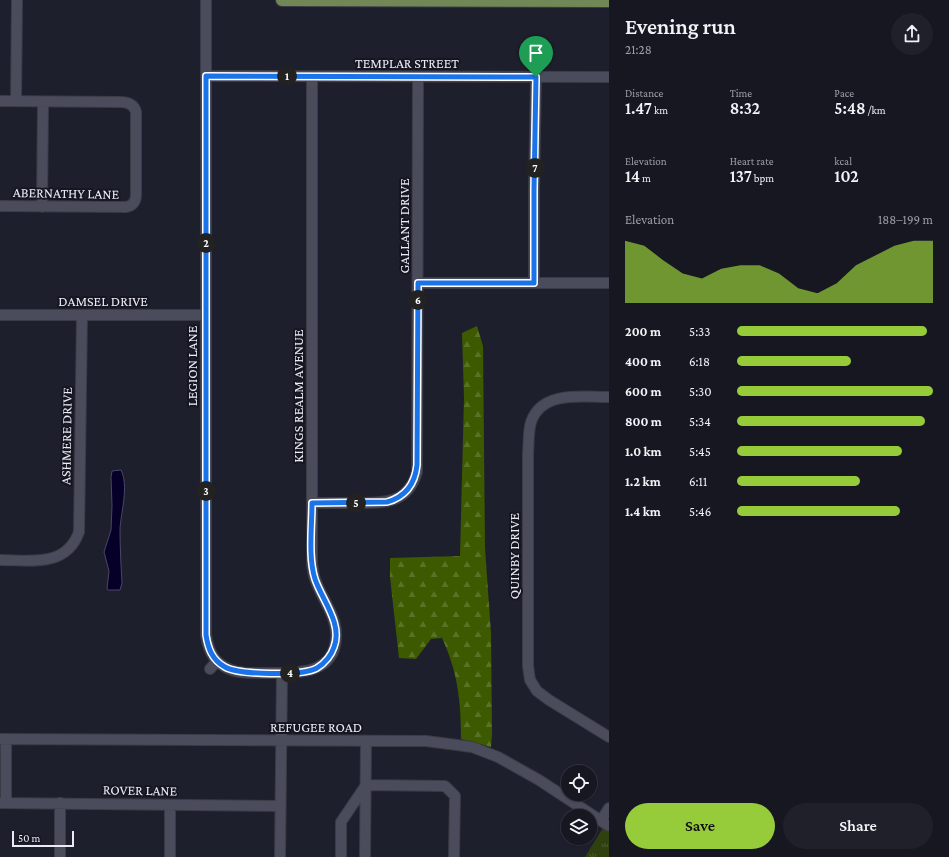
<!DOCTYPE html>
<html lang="en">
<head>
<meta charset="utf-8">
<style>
	body { margin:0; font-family:"Crimson Pro",serif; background:#1f202a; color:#f1f3f6; height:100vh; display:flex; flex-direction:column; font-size:15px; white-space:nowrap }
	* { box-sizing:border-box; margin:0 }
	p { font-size:13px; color:#9e9fa5 }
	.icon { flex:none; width:22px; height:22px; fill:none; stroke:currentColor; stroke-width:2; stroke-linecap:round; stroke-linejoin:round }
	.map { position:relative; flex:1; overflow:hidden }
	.sheet { display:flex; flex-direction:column; background:#161721; width:340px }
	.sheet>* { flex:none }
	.fabs { position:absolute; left:561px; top:765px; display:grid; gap:8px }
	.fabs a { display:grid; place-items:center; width:36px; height:36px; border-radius:50%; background:#161721; box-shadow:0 1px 3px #0004,0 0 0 1px #35363f; font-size:20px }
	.scale { position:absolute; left:12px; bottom:10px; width:62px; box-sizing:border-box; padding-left:4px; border:2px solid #eaebf4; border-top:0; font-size:11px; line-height:14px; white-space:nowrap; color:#eaebf4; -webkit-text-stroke:3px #151622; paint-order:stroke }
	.pin { position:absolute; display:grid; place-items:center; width:34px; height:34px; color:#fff; margin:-41px -17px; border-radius:50% 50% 50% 0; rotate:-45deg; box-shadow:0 0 4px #0007 }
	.pin .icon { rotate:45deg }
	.km { position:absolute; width:20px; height:20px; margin:-10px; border-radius:50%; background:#222; color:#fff; font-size:11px; line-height:20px; text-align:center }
	.round { display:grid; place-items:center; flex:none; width:42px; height:42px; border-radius:21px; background:#1f202a }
	.overview { display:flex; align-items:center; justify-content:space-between; height:68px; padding:0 16px }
	h1 { font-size:22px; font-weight:600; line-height:30px }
	.figures { display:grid; grid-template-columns:repeat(3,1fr); gap:6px; height:68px; padding:4px 16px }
	.figures div { display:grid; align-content:center }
	.figures b { font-size:17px; font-weight:600 }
	.figures small { font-size:11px; font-weight:400 }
	.figures p { font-size:11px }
	.chart { height:112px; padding:8px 16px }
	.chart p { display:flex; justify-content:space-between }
	.chart svg { width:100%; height:72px; margin-top:4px; fill:#96cc39; opacity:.7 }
	.button { display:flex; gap:8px; margin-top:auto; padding:8px 16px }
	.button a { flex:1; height:46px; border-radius:24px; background:#96cc39; color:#111; font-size:16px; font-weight:600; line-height:46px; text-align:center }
	.button a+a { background:#1f202a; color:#f1f3f6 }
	ul { padding:0 16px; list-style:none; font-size:13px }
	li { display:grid; grid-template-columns:64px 48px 1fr; align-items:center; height:30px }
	li i { height:10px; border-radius:5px; background:#96cc39 }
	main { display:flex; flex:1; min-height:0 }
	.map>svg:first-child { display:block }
	.forest { fill:url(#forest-firs) }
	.park { fill:url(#park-tufts) }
	.water { fill:#060029; stroke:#4a4666 }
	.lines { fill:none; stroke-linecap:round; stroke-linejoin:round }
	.minor-casing { stroke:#3a3b45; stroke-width:12 }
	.major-casing { stroke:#3a3b45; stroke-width:14 }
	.minor { stroke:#4b4c5b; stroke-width:10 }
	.major { stroke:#718856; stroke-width:12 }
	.route-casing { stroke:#fff; stroke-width:8 }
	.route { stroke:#1a73e8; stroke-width:5 }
	.labels { text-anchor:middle; stroke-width:4; stroke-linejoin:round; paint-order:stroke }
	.street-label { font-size:14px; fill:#eaebf4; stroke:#151622 }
</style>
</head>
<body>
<main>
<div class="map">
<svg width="609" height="857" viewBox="0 0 609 857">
	<defs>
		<pattern id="forest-firs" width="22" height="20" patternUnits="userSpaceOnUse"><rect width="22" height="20" fill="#3d5a00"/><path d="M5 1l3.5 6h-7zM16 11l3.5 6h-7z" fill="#597226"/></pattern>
		<pattern id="park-tufts" width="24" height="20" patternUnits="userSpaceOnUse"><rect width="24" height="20" fill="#2e410e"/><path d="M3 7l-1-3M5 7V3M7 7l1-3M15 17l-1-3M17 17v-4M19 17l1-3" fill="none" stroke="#4c5d32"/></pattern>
	</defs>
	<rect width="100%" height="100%" fill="#1e1f2c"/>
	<!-- forest -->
	<path class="forest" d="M 477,326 L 483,346 L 485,548 L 491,633 L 492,734 L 491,747 L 461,739 C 461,701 458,673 442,638 L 431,639 L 416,659 L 399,658 L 390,577 L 390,558 L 460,556 L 464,398 L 462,333 Z"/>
	<!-- park -->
	<path class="park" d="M 603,828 L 609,832 L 609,857 L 585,857 Z"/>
	<!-- water -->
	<path class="water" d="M 121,470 C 129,486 121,512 120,529 C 120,547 121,565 122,583 L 120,590 L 108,590 L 107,589 L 109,571 L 104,552 L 111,530 L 112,506 L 111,477 L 112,471 Z"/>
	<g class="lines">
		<defs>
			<path id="minor" d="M 206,0 L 206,635 C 208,648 212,660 225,667 C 237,674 253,673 266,673 C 294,673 334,676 336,638 C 338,617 321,598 315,579 C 313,574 313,569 312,564 L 312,77
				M 206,76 L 609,77
				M 0,101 L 120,102 C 127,102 134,104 136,112 L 136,195 C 136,201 133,206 126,207 L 0,206
				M 16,101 L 17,0
				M 42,207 L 43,102
				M 418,283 L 609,283
				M 534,283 L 534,190 L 536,77
				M 0,315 L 206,315
				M 609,397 C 583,397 542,390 531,422 C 528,432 529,443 528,453 L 528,666 L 530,680 L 537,691 L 549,700 L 609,737
				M 312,503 C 326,503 341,503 356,503 C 384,503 408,504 417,472 L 418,77
				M 0,560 C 30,560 66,568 79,532 L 82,315
				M 210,669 L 217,661
				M 0,739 L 426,741 L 472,747 L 498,757 L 539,780 L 609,826
				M 366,785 L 445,786 L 455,796 L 454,857
				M 0,803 L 280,806
				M 6,803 L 6,739
				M 601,821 L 609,808
				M 60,857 L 60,803
				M 170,857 L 170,805
				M 280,857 L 282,673
				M 341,857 L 341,822 L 366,785
				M 365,857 L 366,741"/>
			<path id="major" d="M 282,0 L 609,1"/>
		</defs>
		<!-- minor casing -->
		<use href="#minor" class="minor-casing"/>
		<!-- major casing -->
		<use href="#major" class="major-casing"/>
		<!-- minor -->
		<use href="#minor" class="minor"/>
		<!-- major -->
		<use href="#major" class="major"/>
	</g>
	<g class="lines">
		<defs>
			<path id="route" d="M 206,76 L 536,77 L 534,190 L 534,283 L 418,283 L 417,465 C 415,484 405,497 387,502 L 312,503 C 312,527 308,557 315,579 C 322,600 343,624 334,647 C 331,656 325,663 317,668 C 303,676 239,675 225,667 C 212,660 208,648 206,635 Z"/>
		</defs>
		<!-- route casing -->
		<use href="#route" class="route-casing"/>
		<!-- route -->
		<use href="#route" class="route"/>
	</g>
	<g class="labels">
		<!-- street labels -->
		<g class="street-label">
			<text x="407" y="68">TEMPLAR STREET</text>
			<text transform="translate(66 193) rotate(1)" y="5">ABERNATHY LANE</text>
			<text transform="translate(404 226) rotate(-90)" y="5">GALLANT DRIVE</text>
			<text x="103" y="306">DAMSEL DRIVE</text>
			<text transform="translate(192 366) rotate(-90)" y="5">LEGION LANE</text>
			<text transform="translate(298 396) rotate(-90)" y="5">KINGS REALM AVENUE</text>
			<text transform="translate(66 436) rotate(-89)" y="5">ASHMERE DRIVE</text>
			<text transform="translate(514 556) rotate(-90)" y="5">QUINBY DRIVE</text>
			<text x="316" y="732">REFUGEE ROAD</text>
			<text transform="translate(140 790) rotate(1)" y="5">ROVER LANE</text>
		</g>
	</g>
</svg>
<div class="fabs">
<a><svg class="icon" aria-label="locate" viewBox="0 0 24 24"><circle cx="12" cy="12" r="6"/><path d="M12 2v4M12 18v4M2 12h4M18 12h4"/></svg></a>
<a><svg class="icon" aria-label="layers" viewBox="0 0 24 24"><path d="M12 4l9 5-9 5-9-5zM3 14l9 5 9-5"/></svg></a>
</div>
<div class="scale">50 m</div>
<div class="pin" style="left:536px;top:77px;background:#1e9e55"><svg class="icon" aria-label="arrive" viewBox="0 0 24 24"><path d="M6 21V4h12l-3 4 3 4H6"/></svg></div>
<b class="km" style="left:287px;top:76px">1</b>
<b class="km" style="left:206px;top:243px">2</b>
<b class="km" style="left:206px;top:491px">3</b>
<b class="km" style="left:290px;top:673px">4</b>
<b class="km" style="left:356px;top:503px">5</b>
<b class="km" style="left:418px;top:300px">6</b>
<b class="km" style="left:535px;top:168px">7</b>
</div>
<section class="sheet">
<div class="overview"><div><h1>Evening run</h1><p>21:28</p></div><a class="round"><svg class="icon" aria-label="share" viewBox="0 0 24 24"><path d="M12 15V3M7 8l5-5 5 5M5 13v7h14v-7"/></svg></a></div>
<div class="figures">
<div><p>Distance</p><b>1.47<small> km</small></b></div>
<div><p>Time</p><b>8:32</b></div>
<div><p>Pace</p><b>5:48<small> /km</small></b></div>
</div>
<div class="figures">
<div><p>Elevation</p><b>14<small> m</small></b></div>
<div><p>Heart rate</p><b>137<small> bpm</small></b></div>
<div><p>kcal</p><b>102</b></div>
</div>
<div class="chart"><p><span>Elevation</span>188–199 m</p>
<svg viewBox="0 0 160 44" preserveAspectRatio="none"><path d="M0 44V6L10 9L20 18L30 26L40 29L50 23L60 21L70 21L80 26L90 35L100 38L110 32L120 21L130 15L140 9L150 6L160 6V44z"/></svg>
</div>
<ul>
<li><b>200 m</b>5:33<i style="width:97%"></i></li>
<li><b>400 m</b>6:18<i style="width:58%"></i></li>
<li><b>600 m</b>5:30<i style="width:100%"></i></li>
<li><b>800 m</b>5:34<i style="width:96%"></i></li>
<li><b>1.0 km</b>5:45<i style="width:84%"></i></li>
<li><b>1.2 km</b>6:11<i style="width:63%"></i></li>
<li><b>1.4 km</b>5:46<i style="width:83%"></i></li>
</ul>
<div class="button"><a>Save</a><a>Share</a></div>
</section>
</main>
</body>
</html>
